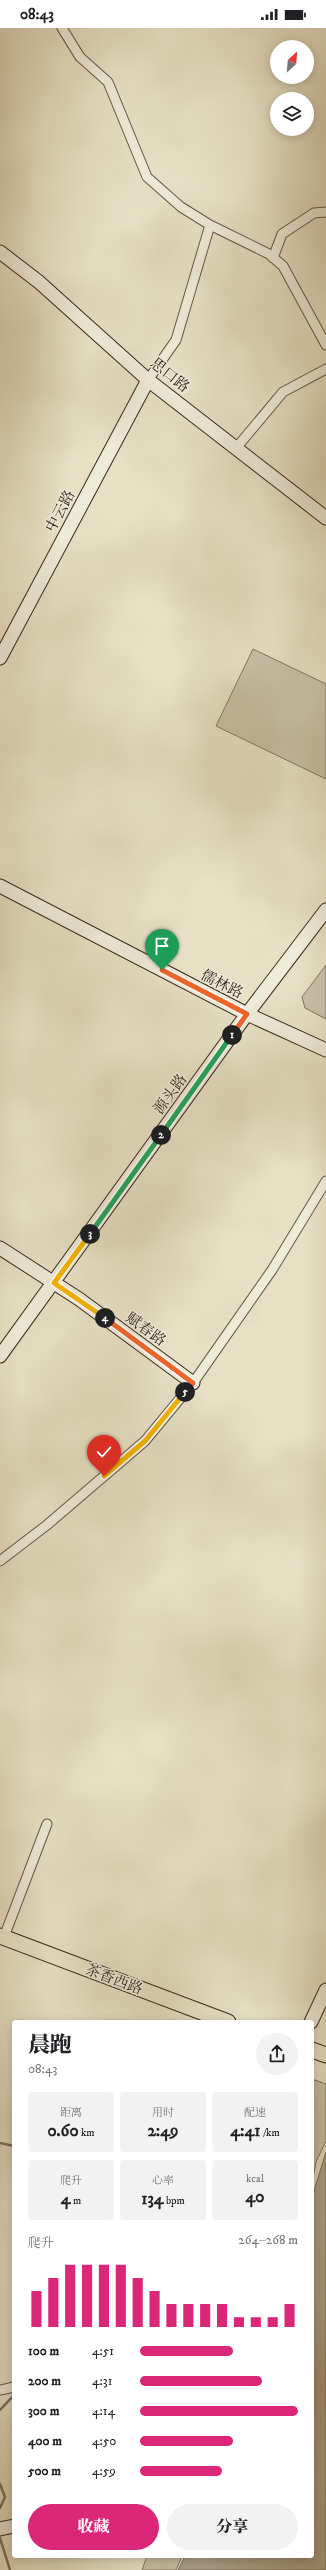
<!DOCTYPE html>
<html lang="zh">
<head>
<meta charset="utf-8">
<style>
	body { margin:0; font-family:"IM FELL DW Pica","Noto Serif SC",serif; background:#f2f2f2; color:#202124; height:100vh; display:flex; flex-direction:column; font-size:15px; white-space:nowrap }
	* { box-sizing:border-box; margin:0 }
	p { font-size:13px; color:#757577 }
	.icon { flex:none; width:22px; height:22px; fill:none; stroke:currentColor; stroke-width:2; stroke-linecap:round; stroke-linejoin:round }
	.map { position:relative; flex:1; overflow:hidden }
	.sheet { position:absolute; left:12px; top:1992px; width:302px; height:538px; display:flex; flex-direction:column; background:#fff; border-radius:4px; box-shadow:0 2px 10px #0003 }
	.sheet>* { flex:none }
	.needle { width:26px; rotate:26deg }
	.tools { position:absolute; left:270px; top:12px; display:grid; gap:8px }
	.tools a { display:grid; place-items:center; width:44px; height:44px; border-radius:50%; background:#fff; box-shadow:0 2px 10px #0003; font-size:20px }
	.pin { position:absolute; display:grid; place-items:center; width:34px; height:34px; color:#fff; margin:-41px -17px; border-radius:50% 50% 50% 0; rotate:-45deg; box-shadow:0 0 4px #0007 }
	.pin .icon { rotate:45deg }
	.km { position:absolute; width:20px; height:20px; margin:-10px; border-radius:50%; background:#222; color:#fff; font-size:11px; line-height:20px; text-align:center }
	.round { display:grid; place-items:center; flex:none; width:42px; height:42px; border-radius:21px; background:#f2f2f2 }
	.summary { display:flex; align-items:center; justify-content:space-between; height:68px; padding:0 16px }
	h1 { font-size:22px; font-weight:800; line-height:30px }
	.stats { display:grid; grid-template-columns:repeat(3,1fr); gap:6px; height:68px; padding:4px 16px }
	.stats div { display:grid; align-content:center; border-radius:4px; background:#f2f2f2; text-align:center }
	.stats b { font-size:17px; font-weight:800 }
	.stats small { font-size:11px; font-weight:400 }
	.stats p { font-size:11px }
	.chart { height:112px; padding:8px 16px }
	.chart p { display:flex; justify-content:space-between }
	.chart svg { width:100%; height:72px; margin-top:4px; stroke:#db2777; stroke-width:6 }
	.primary-button { display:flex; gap:8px; margin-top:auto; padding:8px 16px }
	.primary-button a { flex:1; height:46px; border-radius:24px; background:#db2777; color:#fff; font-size:16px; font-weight:800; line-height:46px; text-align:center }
	.primary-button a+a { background:#f2f2f2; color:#202124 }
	ul { padding:0 16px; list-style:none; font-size:13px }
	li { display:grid; grid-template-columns:64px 48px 1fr; align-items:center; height:30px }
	li i { height:10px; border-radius:5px; background:#db2777 }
	.status { display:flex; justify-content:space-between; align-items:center; height:28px; padding:0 20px; background:#fff; direction:ltr }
	.status svg { height:11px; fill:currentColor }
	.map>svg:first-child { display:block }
	.green { fill:#c9c1a8; stroke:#807462 }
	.water { fill:#aca18b; stroke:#7e705e }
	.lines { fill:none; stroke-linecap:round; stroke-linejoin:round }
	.stream { stroke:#7e705e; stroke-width:2.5 }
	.street-casing { stroke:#645546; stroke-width:11 }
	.secondary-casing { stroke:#38271b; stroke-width:15 }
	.primary-casing { stroke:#38271b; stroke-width:17 }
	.street { stroke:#efebd9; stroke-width:9 }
	.secondary { stroke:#efebd9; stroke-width:13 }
	.primary { stroke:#e7e0c5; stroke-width:15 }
	.split-1-casing { stroke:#fff; stroke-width:8 }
	.split-2-casing { stroke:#fff; stroke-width:8 }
	.split-3-casing { stroke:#fff; stroke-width:8 }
	.split-4-casing { stroke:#fff; stroke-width:8 }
	.split-5-casing { stroke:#fff; stroke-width:8 }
	.split-6-casing { stroke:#fff; stroke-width:8 }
	.split-1 { stroke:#f0652b; stroke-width:5 }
	.split-2 { stroke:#22a559; stroke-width:5 }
	.split-3 { stroke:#22a559; stroke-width:5 }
	.split-4 { stroke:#f5b400; stroke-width:5 }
	.split-5 { stroke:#f0652b; stroke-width:5 }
	.split-6 { stroke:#f5b400; stroke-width:5 }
	.labels { text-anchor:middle; stroke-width:3; stroke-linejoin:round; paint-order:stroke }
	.street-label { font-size:15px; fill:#38271b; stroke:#efebd9 }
</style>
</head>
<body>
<div class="status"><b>08:43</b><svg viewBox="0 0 49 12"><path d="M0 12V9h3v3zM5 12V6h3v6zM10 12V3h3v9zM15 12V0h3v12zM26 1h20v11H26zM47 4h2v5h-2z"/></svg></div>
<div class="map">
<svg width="326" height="2542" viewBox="0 0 326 2542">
	<rect width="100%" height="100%" fill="#e7e0c5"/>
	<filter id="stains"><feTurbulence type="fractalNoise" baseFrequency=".005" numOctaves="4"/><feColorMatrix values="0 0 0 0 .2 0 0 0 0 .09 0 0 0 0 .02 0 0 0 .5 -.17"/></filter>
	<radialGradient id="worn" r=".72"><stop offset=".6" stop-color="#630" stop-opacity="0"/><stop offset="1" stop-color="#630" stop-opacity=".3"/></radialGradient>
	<!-- green -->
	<path class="green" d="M 253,621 L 326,656 L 326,751 L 216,698 Z
		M 326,937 L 326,991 L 305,980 L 302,969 Z
		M 312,2051 L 326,2056 L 326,2113 L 316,2134 L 312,2156 Z
		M 147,2528 L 182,2528 L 176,2542 L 142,2542 Z"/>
	<!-- water -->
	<path class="water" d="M 326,2124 L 326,2542 L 178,2542 L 185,2528 L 312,2528 L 312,2169 Z"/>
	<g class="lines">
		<!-- stream -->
		<path class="stream" d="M 0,2115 L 14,2118
			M 0,2382 L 14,2367
			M 0,2456 L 5,2469 L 0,2480
			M 0,2510 L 10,2542"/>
		<defs>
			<path id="street" d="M 62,0 L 80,29 L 108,54 L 147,149 L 181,179 L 210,197 L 176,312 L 148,352
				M 210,197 L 269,226 L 283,238 L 326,317
				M 273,230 L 282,206 L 314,185 L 326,184
				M 237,419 L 283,364 L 326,341
				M 0,1533 L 47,1497 L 145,1413 L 193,1355 L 272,1242 L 326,1153
				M 4,1909 L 47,1796
				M 0,2362 L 14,2359"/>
			<path id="secondary" d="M 0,224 L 39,254 L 148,352 L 326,490
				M 0,630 L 148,352
				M 0,858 L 247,986 L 326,1022
				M 0,1220 L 79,1271 L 193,1355
				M 0,1328 L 247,986 L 326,882
				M 311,1994 L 326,1962
				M 0,2501 L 14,2498"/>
			<path id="primary" d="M 0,1908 L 228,1994
				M 312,2022 L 326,2027"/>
		</defs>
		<!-- street casing -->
		<use href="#street" class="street-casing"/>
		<!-- secondary casing -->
		<use href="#secondary" class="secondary-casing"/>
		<!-- primary casing -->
		<use href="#primary" class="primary-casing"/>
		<!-- street -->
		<use href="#street" class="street"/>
		<!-- secondary -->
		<use href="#secondary" class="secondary"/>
		<!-- primary -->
		<use href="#primary" class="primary"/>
	</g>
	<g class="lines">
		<defs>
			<path id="split-1" d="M 162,942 L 247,986 L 232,1007"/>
			<path id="split-2" d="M 161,1107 L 232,1007"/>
			<path id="split-3" d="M 90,1206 L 161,1107"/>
			<path id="split-4" d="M 90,1206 L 54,1255 L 105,1290"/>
			<path id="split-5" d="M 105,1290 L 193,1355 L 185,1364"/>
			<path id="split-6" d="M 104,1448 L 145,1413 L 185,1364"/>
		</defs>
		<!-- split-1 casing -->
		<use href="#split-1" class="split-1-casing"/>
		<!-- split-2 casing -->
		<use href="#split-2" class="split-2-casing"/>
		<!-- split-3 casing -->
		<use href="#split-3" class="split-3-casing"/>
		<!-- split-4 casing -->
		<use href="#split-4" class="split-4-casing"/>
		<!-- split-5 casing -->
		<use href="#split-5" class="split-5-casing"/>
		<!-- split-6 casing -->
		<use href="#split-6" class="split-6-casing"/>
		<!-- split-1 -->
		<use href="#split-1" class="split-1"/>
		<!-- split-2 -->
		<use href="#split-2" class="split-2"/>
		<!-- split-3 -->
		<use href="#split-3" class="split-3"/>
		<!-- split-4 -->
		<use href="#split-4" class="split-4"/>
		<!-- split-5 -->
		<use href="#split-5" class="split-5"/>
		<!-- split-6 -->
		<use href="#split-6" class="split-6"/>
	</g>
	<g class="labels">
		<!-- street labels -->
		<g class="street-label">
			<text transform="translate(170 347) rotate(38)" y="5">思口路</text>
			<text transform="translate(60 483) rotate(-62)" y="5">中云路</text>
			<text transform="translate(222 956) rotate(27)" y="5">儒林路</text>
			<text transform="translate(170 1066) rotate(-54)" y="5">源头路</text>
			<text transform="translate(146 1301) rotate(36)" y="5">赋春路</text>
			<text transform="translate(114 1951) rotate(21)" y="5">茶香西路</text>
		</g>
	</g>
	<rect width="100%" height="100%" filter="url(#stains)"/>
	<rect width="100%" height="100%" fill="url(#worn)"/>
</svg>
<div class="tools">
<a><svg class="needle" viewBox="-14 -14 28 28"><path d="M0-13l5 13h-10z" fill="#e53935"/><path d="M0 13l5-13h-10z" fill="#757577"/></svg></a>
<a><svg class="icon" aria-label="layers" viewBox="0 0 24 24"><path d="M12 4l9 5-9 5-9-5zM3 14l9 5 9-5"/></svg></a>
</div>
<div class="pin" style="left:162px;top:942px;background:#1e9e55"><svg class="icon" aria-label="arrive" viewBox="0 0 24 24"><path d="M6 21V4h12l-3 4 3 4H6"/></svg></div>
<div class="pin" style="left:104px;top:1448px;background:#d93025"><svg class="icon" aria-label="check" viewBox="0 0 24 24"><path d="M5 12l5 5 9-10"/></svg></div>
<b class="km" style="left:232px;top:1007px">1</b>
<b class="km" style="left:161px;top:1107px">2</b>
<b class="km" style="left:90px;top:1206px">3</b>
<b class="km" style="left:105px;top:1290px">4</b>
<b class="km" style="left:185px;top:1364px">5</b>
<section class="sheet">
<div class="summary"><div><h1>晨跑</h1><p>08:43</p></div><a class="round"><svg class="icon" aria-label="share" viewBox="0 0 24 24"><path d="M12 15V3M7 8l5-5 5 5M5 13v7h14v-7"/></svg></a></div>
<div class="stats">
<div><p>距离</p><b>0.60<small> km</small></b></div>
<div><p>用时</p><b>2:49</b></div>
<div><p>配速</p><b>4:41<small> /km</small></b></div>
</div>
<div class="stats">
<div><p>爬升</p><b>4<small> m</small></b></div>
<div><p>心率</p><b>134<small> bpm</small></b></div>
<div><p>kcal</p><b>40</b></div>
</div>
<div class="chart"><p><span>爬升</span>264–268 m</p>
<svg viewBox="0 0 160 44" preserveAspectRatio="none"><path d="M5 44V22M15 44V14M25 44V6M35 44V6M45 44V6M55 44V6M65 44V14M75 44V22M85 44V30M95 44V30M105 44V30M115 44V30M125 44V38M135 44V38M145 44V38M155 44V30"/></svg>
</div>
<ul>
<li><b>100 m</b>4:51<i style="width:59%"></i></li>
<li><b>200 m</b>4:31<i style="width:77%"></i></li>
<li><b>300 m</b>4:14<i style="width:100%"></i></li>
<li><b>400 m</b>4:50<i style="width:59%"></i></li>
<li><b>500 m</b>4:59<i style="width:52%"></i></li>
</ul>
<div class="primary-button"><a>收藏</a><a>分享</a></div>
</section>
</div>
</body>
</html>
